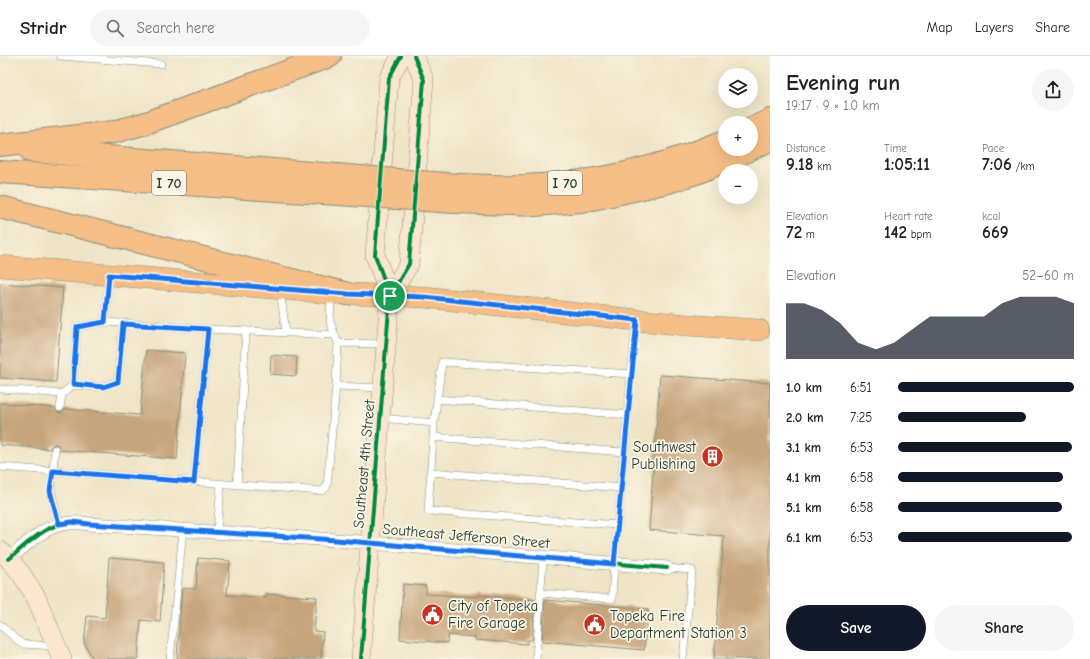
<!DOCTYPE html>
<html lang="en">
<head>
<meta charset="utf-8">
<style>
	body { margin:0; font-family:"Comic Neue",sans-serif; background:#f6f6f6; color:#202124; height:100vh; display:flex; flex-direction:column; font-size:15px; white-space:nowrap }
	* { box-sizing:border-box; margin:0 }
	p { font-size:13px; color:#757577 }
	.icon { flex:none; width:22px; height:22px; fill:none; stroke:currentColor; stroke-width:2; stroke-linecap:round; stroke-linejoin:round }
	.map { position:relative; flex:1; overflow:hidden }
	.sheet { display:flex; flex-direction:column; background:#fff; width:320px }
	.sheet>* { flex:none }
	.buttons { position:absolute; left:718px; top:12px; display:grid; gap:8px }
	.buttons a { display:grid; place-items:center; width:40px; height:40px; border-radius:50%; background:#fff; box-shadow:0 4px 16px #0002; font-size:20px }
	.pin { position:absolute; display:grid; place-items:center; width:34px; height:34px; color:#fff; margin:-17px; border:2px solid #fff; border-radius:50%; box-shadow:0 1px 4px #0007 }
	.round { display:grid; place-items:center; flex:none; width:42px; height:42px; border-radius:21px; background:#f6f6f6 }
	.summary { display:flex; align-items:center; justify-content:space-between; height:68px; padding:0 16px }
	h1 { font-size:22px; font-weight:800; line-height:30px }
	.metrics { display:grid; grid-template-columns:repeat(3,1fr); gap:6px; height:68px; padding:4px 16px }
	.metrics div { display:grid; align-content:center }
	.metrics b { font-size:17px; font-weight:800 }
	.metrics small { font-size:11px; font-weight:400 }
	.metrics p { font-size:11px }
	.chart { height:112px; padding:8px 16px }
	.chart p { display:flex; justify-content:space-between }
	.chart svg { width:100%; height:72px; margin-top:4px; fill:#111827; opacity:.7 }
	.cta { display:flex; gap:8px; margin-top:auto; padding:8px 16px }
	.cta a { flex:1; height:46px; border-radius:24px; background:#111827; color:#fff; font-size:16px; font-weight:800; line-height:46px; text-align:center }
	.cta a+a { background:#f6f6f6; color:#202124 }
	ul { padding:0 16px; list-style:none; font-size:13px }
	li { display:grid; grid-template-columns:64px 48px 1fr; align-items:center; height:30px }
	li i { height:10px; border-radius:5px; background:#111827 }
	header { display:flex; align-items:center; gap:24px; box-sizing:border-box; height:56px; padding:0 20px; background:#fff; border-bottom:1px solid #e0e0e0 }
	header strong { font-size:19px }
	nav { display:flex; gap:22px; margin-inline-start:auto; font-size:14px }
	.search { width:280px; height:36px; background:#f6f6f6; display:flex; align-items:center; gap:10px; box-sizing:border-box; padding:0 14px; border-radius:22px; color:#757577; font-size:15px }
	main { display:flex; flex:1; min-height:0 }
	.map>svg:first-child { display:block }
	.building { fill:#c7a57b }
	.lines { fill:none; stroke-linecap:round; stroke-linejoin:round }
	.lane-casing { stroke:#87907d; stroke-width:8 }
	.street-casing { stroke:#87907d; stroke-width:14 }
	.secondary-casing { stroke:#87907d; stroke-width:20 }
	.primary-casing { stroke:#87907d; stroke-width:22 }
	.highway-casing { stroke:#87907d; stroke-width:24 }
	.lane { stroke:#fff; stroke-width:7 }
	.street { stroke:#fff; stroke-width:13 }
	.secondary { stroke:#fbe5cf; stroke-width:19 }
	.primary { stroke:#f5be86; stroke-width:21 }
	.highway { stroke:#f5be86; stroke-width:22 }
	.highway-bridge-casing { stroke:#87907d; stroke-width:24; stroke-linecap:butt }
	.highway-bridge { stroke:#f5be86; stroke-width:22 }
	.cycleway-casing { stroke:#fcf5e5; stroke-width:6 }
	.cycleway { stroke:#00873e; stroke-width:4 }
	.route-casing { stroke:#fff; stroke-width:8 }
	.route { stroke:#1a73e8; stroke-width:5 }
	.labels { text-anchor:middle; stroke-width:3.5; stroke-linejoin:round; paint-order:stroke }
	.shield { fill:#fcf5e5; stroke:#617469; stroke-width:1 }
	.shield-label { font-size:14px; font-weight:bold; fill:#1f3d34 }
	.poi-label { font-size:15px; fill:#1f3d34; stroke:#fcf5e5; text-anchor:start }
	.street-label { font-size:15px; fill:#1f3d34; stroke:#fcf5e5 }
</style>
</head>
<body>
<header>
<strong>Stridr</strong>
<div class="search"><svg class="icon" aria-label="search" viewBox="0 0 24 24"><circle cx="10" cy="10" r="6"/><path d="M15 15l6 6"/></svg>Search here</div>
<nav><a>Map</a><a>Layers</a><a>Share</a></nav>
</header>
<main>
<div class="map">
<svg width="770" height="603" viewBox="0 0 770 603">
	<rect width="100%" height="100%" fill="#fcf5e5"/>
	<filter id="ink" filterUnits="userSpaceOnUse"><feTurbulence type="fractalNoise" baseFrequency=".025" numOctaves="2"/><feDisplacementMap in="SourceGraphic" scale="8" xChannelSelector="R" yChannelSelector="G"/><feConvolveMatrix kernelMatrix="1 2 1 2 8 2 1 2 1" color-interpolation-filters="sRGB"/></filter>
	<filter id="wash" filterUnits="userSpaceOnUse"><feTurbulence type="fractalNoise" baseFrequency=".012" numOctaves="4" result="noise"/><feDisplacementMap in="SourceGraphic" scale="16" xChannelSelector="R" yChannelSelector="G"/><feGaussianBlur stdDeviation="0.9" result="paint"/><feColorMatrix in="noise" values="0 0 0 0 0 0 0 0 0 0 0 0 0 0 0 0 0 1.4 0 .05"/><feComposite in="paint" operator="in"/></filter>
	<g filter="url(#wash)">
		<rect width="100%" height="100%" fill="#efe4c6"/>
		<g id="blocks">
			<!-- building -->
			<path class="building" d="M 0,227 L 63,232 L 56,326 L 0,322 Z
				M 146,294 L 185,297 L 177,403 L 60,394 L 58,389 L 55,388 L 51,390 L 50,393 L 0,389 L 0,347 L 55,352 L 57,356 L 60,357 L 64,355 L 65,353 L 140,359 Z
				M 271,299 L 297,301 L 296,320 L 270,318 Z
				M 660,319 L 770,327 L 770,603 L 714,603 L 724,480 L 649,474 Z
				M 109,502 L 164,506 L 160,566 L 141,564 L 138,603 L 93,603 L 84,587 L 87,560 L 105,562 Z
				M 198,502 L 230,505 L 227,539 L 266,542 L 266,538 L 317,541 L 314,575 L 323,576 L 321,603 L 177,603 L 182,532 L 196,533 Z
				M 403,528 L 426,530 L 426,538 L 478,541 L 478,539 L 535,544 L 532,584 L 527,584 L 527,588 L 475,584 L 475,581 L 448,579 L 447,587 L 400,583 Z
				M 545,544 L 648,553 L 644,594 L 542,585 Z"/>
		</g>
	</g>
	<g filter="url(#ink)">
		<use href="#blocks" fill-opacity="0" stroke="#87907d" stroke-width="1"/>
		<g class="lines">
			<defs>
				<path id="lane" d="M 60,0 L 161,8
					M 109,221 L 105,266 L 208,273 L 335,279
					M 280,235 L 286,276
					M 338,287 L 386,288
					M 73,329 L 103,331 L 118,325 L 123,267
					M 336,330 L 382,332
					M 2,333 L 62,338
					M 437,343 L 628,359
					M 60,352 L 62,338 L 73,329 L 77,271 L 105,266
					M 380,362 L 434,367 L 442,306 L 632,318
					M 434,367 L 428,455 L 618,469
					M 433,381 L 624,396
					M 55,393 L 51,435 L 59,468
					M 0,411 L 322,435 L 327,431 L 336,330 L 338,287 L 330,266 L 331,238
					M 430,416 L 621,432
					M 194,426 L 208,273
					M 237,429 L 246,275
					M 217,476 L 221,428
					M 667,512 L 692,514 L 683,603
					M 540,537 L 612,543 L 614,509 L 636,266
					M 0,569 L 22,588 L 54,590
					M 170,603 L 183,474
					M 536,603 L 543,502"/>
				<path id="street" d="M 9,503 C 35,481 52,461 89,468 L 336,484 L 667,512"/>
				<path id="secondary" d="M 390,240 L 409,208 L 424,24 L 414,0
					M 0,495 L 9,503 L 22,519 L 36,541 L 62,603
					M 361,603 L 390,240 L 375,199 L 389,22 L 401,0"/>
				<path id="primary" d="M 0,210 L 331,237 L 424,241 L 637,264 L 687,269 L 759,274"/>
				<path id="highway" d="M 751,73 L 770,64
					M 0,89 L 114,76 L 146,67 L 330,0
					M 31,95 L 336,119
					M 0,116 L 338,138
					M 457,129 C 479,129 502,131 524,130 C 562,128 601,124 638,114 C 668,107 697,96 725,85
					M 455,146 L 535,149 L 582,145 L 607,140 L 668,126 L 699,116 L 738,99 L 770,84
					M 0,151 L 348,238"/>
			</defs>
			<!-- lane casing -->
			<use href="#lane" class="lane-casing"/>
			<!-- street casing -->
			<use href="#street" class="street-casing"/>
			<!-- secondary casing -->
			<use href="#secondary" class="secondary-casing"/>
			<!-- primary casing -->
			<use href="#primary" class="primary-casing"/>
			<!-- highway casing -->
			<use href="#highway" class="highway-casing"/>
			<!-- lane -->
			<use href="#lane" class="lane"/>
			<!-- street -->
			<use href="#street" class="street"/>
			<!-- secondary -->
			<use href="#secondary" class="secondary"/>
			<!-- primary -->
			<use href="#primary" class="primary"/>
			<!-- highway -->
			<use href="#highway" class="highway"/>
			<defs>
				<path id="highway-bridge" d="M 336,119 L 457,129
					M 338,138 L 455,146"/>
			</defs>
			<!-- highway-bridge casing -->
			<use href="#highway-bridge" class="highway-bridge-casing"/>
			<!-- highway-bridge -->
			<use href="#highway-bridge" class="highway-bridge"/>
			<defs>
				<path id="cycleway" d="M 390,240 L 409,208 L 424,24 L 414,0
					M 9,503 C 35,481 52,461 89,468 L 336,484 L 667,512
					M 361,603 L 390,240 L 375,199 L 389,22 L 401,0"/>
			</defs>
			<!-- cycleway casing -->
			<use href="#cycleway" class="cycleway-casing"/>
			<!-- cycleway -->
			<use href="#cycleway" class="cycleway"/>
		</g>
	</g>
	<g class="lines" filter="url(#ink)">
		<defs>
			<path id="route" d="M 109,219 L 348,238 L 424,241 L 637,264 L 614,508 L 336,484 L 89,468 L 72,466 L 59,468 L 50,435 L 53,415 L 194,426 L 208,273 L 123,268 L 118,326 L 103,331 L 73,328 L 77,271 L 105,266 Z"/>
		</defs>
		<!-- route casing -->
		<use href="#route" class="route-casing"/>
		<!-- route -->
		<use href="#route" class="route"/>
	</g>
	<!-- icons -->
	<defs>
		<symbol id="building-disc" viewBox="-11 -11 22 22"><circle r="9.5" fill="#c8321e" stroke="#fcf5e5"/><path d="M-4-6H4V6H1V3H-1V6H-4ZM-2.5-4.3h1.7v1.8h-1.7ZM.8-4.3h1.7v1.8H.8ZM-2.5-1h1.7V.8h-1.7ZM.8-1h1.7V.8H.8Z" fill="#fff"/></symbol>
		<symbol id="civic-disc" viewBox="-11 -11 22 22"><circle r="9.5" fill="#c8321e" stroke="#fcf5e5"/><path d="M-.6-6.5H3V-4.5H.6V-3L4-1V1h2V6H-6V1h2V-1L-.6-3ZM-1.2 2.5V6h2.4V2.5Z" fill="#fff"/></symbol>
	</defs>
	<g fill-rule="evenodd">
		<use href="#building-disc" x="700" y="388" width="25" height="25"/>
		<use href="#civic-disc" x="420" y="546" width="25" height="25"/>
		<use href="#civic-disc" x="582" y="556" width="25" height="25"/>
	</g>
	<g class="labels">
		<!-- shield labels -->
		<g class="shield">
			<rect x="152" y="115" width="34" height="24" rx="3"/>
			<rect x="548" y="115" width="34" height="24" rx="3"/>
		</g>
		<g class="shield-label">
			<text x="169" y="132">I 70</text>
			<text x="565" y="132">I 70</text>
		</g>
		<!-- poi labels -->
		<g class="poi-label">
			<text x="696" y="396" text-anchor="end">Southwest<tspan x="696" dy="17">Publishing</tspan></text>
			<text x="448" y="555">City of Topeka<tspan x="448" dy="17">Fire Garage</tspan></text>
			<text x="610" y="565">Topeka Fire<tspan x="610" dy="17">Department Station 3</tspan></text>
		</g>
		<!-- street labels -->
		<g class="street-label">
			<text transform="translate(364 408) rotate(-85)" y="5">Southeast 4th Street</text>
			<text transform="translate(466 480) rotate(5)" y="5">Southeast Jefferson Street</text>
		</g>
	</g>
</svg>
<div class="buttons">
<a><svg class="icon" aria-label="layers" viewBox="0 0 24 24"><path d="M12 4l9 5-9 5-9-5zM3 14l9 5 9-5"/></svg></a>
<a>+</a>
<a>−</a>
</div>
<div class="pin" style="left:390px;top:240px;background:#1e9e55"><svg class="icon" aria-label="arrive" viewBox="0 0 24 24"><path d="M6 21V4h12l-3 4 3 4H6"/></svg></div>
</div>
<section class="sheet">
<div class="summary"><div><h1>Evening run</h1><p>19:17 · 9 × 1.0 km</p></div><a class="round"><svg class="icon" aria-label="share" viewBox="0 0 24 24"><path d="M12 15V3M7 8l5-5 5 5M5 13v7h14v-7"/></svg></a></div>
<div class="metrics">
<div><p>Distance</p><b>9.18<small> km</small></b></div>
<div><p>Time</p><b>1:05:11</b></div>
<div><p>Pace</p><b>7:06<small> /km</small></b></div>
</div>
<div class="metrics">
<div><p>Elevation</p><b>72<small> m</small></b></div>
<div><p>Heart rate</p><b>142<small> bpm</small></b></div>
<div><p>kcal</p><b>669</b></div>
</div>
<div class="chart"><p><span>Elevation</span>52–60 m</p>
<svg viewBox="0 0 160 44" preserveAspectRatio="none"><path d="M0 44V10L10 10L20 14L30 22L40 34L50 38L60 34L70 26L80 18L90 18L100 18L110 18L120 10L130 6L140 6L150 6L160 10V44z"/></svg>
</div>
<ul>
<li><b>1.0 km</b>6:51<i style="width:100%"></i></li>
<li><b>2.0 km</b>7:25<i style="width:73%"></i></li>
<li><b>3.1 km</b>6:53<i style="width:99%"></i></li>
<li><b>4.1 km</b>6:58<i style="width:94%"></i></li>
<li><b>5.1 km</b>6:58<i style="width:93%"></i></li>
<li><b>6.1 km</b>6:53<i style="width:99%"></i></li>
</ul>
<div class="cta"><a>Save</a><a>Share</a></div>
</section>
</main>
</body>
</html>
